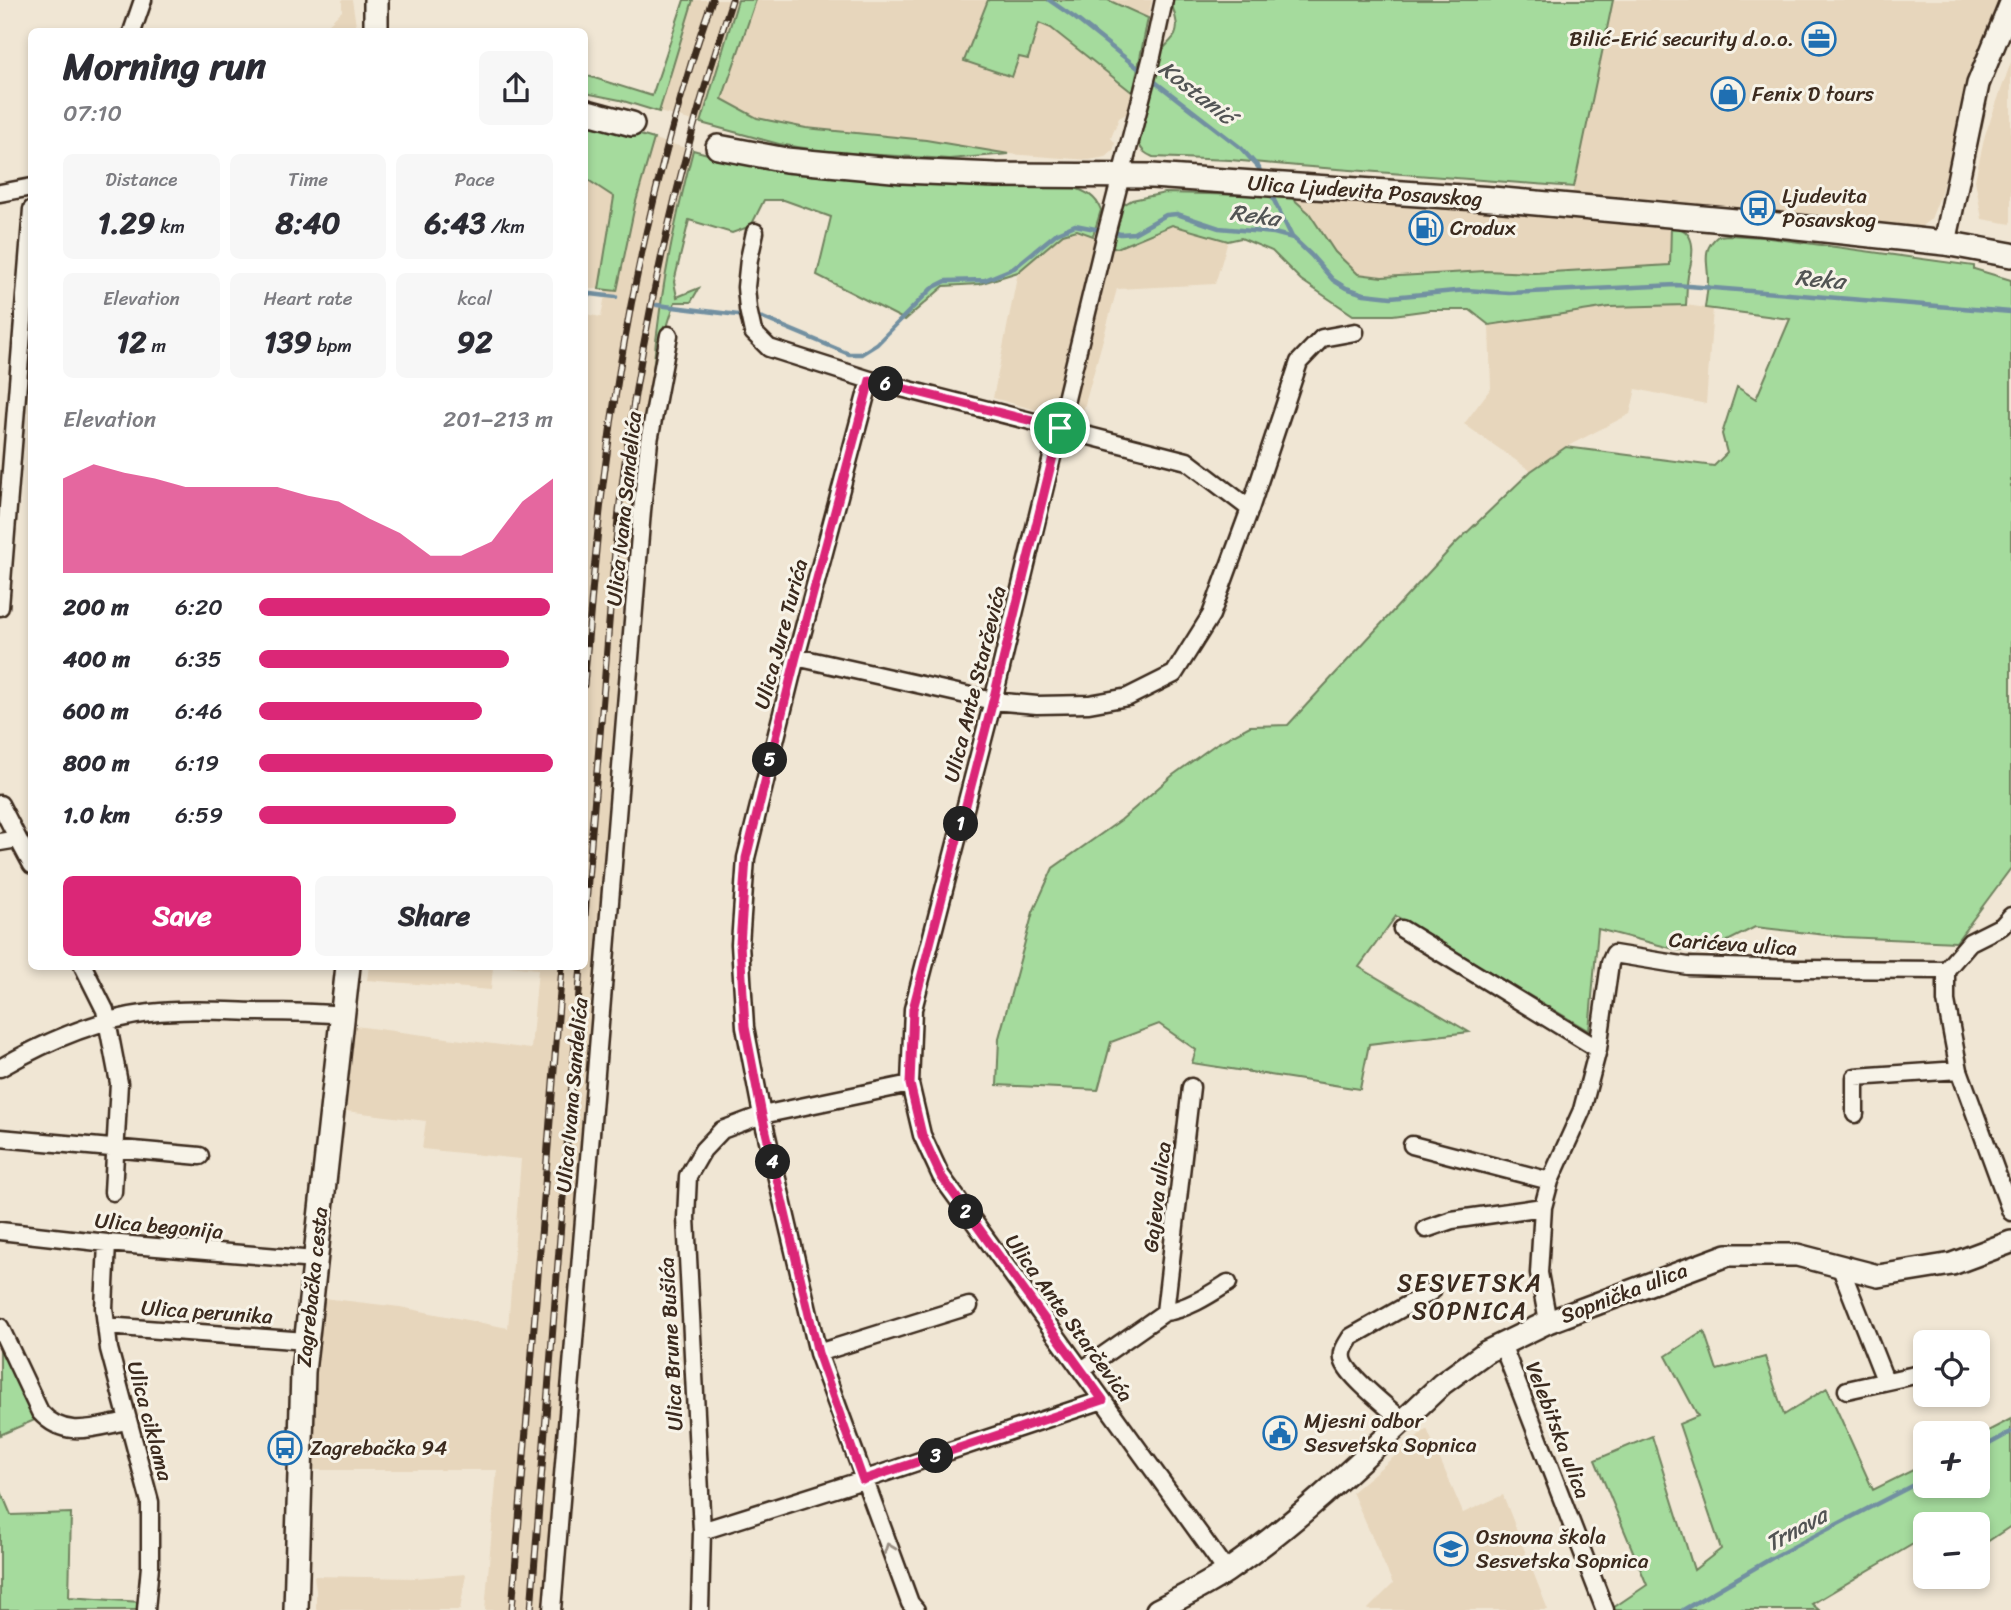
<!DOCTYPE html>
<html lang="en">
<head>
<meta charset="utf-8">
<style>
	body { margin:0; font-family:Sriracha,sans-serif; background:#f7f7f7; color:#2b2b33; height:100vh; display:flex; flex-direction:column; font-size:26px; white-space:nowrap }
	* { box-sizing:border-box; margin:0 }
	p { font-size:23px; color:#7c7c81 }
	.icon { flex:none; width:38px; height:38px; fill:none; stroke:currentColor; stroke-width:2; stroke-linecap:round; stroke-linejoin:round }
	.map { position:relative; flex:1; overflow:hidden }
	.sheet { position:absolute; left:28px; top:28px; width:560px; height:942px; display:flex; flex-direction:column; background:#fff; border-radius:10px; box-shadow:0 4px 10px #0003 }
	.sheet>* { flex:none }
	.tools { position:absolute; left:1913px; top:1330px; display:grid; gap:14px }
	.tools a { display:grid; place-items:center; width:77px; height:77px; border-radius:10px; background:#fff; box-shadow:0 4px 10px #0003; font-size:35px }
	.pin { position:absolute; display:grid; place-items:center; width:60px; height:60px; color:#fff; margin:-30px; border:4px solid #fff; border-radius:50%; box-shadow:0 2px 7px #0007 }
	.km { position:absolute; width:35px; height:35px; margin:-18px; border-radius:50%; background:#222; color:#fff; font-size:19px; line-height:35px; text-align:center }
	.round { display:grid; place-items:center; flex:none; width:74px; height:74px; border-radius:10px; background:#f7f7f7 }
	.headline { display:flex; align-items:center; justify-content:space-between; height:119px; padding:0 35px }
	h1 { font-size:38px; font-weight:800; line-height:52px }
	.figures { display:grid; grid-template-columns:repeat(3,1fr); gap:10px; height:119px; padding:7px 35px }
	.figures div { display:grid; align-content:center; border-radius:10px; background:#f7f7f7; text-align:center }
	.figures b { font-size:30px; font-weight:800 }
	.figures small { font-size:19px; font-weight:400 }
	.figures p { font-size:19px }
	.chart { height:196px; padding:14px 35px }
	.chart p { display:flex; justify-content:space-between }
	.chart svg { width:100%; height:126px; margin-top:7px; fill:#db2777; opacity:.7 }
	.button { display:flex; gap:14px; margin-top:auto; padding:14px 35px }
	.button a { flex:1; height:80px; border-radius:10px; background:#db2777; color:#fff; font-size:28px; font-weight:800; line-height:80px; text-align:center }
	.button a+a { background:#f7f7f7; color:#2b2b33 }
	ul { padding:0 35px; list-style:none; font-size:23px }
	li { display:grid; grid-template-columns:112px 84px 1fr; align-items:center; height:52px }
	li i { height:18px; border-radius:9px; background:#db2777 }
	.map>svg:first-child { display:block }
	.built { fill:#e7d6bc }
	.green { fill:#a5db9d; stroke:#70825e; stroke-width:2 }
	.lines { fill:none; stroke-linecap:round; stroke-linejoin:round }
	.stream { stroke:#7290a1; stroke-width:4.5 }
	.minor-casing { stroke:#3b2a1e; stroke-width:21 }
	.tertiary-casing { stroke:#3b2a1e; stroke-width:26 }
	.secondary-casing { stroke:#3b2a1e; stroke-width:28 }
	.minor { stroke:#f7f3e8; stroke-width:16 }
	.tertiary { stroke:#f7f3e8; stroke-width:21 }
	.secondary { stroke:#f7f3e8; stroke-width:23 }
	.rail-casing { stroke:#3b2a1e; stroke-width:7 }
	.rail { stroke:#f7f3e8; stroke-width:4.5; stroke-dasharray:13; stroke-linecap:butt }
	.oneway { stroke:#998e83 }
	.route-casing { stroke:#fff; stroke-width:14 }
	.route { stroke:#db2777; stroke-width:9 }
	.labels { text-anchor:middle; stroke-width:6; stroke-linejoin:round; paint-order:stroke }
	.poi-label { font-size:21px; fill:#3b2a1e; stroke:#f7f3e8; text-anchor:start }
	.street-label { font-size:21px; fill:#3b2a1e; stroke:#f7f3e8 }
	.water-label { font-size:23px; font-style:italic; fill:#525454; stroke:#f7f3e8 }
	.quarter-label { font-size:24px; letter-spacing:2px; fill:#3b2a1e; stroke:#f7f3e8 }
</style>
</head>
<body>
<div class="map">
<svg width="2011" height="1610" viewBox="0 0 2011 1610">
	<rect width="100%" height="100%" fill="#f0e6d4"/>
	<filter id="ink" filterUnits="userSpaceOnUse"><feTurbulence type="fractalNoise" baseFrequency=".0143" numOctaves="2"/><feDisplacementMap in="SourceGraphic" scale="14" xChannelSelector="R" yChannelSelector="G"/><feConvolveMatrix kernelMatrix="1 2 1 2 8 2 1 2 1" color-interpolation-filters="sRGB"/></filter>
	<g filter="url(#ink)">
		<!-- built -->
		<path class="built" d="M 342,0 L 352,0 L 357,31 L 320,32 L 342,11 Z
			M 693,0 L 738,0 L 701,123 L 659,112 Z
			M 756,0 L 988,0 L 965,62 L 1020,56 L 1028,59 L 1039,22 L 1051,28 L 1133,93 L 1128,113 L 1119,118 L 1111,138 L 1115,143 L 1113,151 L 1106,157 L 1089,160 L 1009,154 L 926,140 L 806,128 L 757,118 L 721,99 Z
			M 1108,0 L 1152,0 L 1148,18 Z
			M 1613,0 L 2004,0 L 1970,86 L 1940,196 L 1931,219 L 1919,228 L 1900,232 L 1839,223 L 1795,214 L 1571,200 Z
			M 2011,62 L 2011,224 L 1982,219 L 1975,180 L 1985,135 Z
			M 654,139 L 693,150 L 679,203 L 657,321 L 653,372 L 638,464 L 625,579 L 545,1610 L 485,1610 L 497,1470 L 311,1470 L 314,1381 L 323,1298 L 400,1307 L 508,1328 L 521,1159 L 422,1149 L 426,1121 L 346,1111 L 355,1026 L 531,1049 L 538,969 L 508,966 L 584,966 L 585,314 L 601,317 L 606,290 L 617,290 L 635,205 Z
			M 584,178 L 615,197 L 599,289 L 585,289 Z
			M 1290,196 L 1496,208 L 1671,226 L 1670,265 L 1534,273 L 1485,271 L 1382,277 L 1358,274 L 1335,252 L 1309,213 Z
			M 1172,225 L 1228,241 L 1215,284 L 1117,289 L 1080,422 L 993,398 L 1018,272 L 1063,234 L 1077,230 L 1093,236 L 1117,248 Z
			M 1686,305 L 1713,309 L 1706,404 L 1636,389 L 1630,414 L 1566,447 L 1531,471 L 1464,424 L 1491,388 L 1489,325 L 1609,307 Z
			M 369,966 L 493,966 L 491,990 L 367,980 Z
			M 1427,1429 L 1463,1513 L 1503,1495 L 1548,1610 L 1367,1610 L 1393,1584 L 1352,1492 Z
			M 466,1574 L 460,1610 L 316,1610 L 316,1590 L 314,1576 L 415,1578 Z"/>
		<!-- green -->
		<path class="green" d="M 684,0 L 693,0 L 659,112 L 620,100 L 585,93 L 585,75 L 652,96 Z
			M 738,0 L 756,0 L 722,99 L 757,118 L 806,128 L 926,140 L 1009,154 L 949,159 L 828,152 L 779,144 L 701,123 Z
			M 988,0 L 1108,0 L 1148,18 L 1133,93 L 1051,28 L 1039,23 L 1028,59 L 1019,57 L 1012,77 L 964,61 Z
			M 1171,0 L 1613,0 L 1574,187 L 1298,166 L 1230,160 L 1153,157 C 1146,154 1141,151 1139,143 L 1160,54 C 1163,47 1171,42 1175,35 C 1180,25 1173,11 1171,0 Z
			M 584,119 L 654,139 L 635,205 L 617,291 L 599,289 L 614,197 L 585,178 Z
			M 693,150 L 715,156 L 1073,187 C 1086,192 1096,196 1101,210 L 1093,236 L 1077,230 L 1063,234 L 1018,272 L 979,284 L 944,286 L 905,320 L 817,275 L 831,217 L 784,200 L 764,200 L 751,226 L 732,233 L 689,220 L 674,282 L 677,297 L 699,288 L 691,302 L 675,302 L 667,327 L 664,326 L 653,372 C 659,297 674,223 693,150 Z
			M 1165,193 L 1290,196 L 1309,213 L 1335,252 L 1358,274 L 1382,277 L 1485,271 L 1534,273 L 1670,265 L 1671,226 C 1697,229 1694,253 1689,271 C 1686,282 1687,295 1686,305 L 1609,307 L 1489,325 L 1470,310 L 1430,310 L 1393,315 L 1353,315 L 1301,280 L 1272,251 L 1241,238 L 1228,241 L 1172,225 L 1117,248 L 1111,246 L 1120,207 L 1132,200 Z
			M 1728,235 L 1762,237 L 1974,266 L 1974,269 L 2011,280 L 2011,868 L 1956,942 L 1844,937 L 1755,927 L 1716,947 L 1678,950 L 1598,929 L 1589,1031 L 1396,916 L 1359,967 L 1469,1032 L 1369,1044 L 1360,1089 L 1192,1063 L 1196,1050 L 1159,1024 L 1111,1042 L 1098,1090 L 997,1085 L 999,1038 L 1033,912 L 1053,868 L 1121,820 L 1173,775 L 1216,744 L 1250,726 L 1288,725 L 1455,544 L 1531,471 L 1566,447 L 1714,466 L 1727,453 L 1722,434 L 1737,387 L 1756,399 L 1790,319 L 1705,308 C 1706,299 1708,289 1708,279 C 1708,261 1701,250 1718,236 Z
			M 1704,1331 L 1717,1370 L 1765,1357 L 1784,1415 L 1827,1388 L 1873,1490 L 1925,1464 L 1925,1486 L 1978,1486 L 1978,1436 L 2011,1419 L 2011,1526 L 1978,1548 L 1978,1524 L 1925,1524 L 1925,1537 L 1812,1604 L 1819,1610 L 1610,1610 L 1647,1585 L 1595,1460 L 1652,1436 L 1694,1570 L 1721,1549 L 1679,1424 L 1698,1416 L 1666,1356 Z
			M 0,1350 L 4,1350 L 37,1419 L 0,1435 Z
			M 0,1489 L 11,1515 L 71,1513 L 69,1597 L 140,1602 L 140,1610 L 0,1610 Z"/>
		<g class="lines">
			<!-- stream -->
			<path class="stream" d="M 1049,0 L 1075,18 L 1143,72
				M 1150,78 L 1241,148 L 1259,168 L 1261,175
				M 1270,192 L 1292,237
				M 584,295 L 591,294 L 616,297
				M 657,305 L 746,316
				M 755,317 L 763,318 L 849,354 L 861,354 L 877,344 L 932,288 L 946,281 L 985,280 L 1014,268 L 1057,233 L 1075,225 L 1121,234 L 1134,233 L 1166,215 L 1177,214 L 1219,228 L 1274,233 L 1293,238 L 1311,255 L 1333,280 L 1346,288 L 1364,294 L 1391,297 L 1466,290 L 1509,293 L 1676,285 L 2011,312
				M 1978,1450 L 2011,1432
				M 1683,1610 L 1772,1558 L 1925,1479"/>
			<defs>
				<path id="minor" d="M 1164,0 L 1152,56 L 1104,242 L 993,701 L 913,1009 L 910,1084 L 922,1135 L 941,1176 L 1227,1572
					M 132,32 L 143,0
					M 0,193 L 32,187
					M 755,232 L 749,259 L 746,287 L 748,309 L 753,332 L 769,348 L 870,380 L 1187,461 L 1250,509
					M 870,380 L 796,657 L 746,858 L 740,944 L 745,1027 L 762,1115 L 818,1353 L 910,1603 L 916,1610
					M 0,607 L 32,209
					M 796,657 L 993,701 L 1037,705 L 1089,704 L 1128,697 L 1174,674 L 1211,615 L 1250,509 L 1299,362 L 1322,338 L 1355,332
					M 0,804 L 18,839
					M 0,842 L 18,839 L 32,865
					M 2011,916 L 2002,926 L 1970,942 L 1946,970 L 1946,1001 L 1959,1070 L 2011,1212
					M 1402,929 L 1598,1049
					M 83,966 L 105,1010 L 119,1083 L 113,1192
					M 0,1068 C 45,1042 97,1019 150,1013 C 185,1009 221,1011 257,1012 C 286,1012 314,1012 343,1015
					M 1855,1114 L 1855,1077 L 1959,1070
					M 0,1138 L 200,1156
					M 1412,1145 L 1550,1181
					M 1426,1229 L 1452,1220 L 1543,1207
					M 0,1231 L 107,1243 L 315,1260
					M 107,1243 L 104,1308 L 109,1349 L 150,1502 L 150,1566 L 146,1610
					M 1840,1266 L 1885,1380
					M 1165,1312 L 1191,1087
					M 1548,1322 L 1539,1273 L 1543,1207 L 1550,1181 L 1582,1110 L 1598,1049 L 1610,963 L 1614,954 L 1688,966 L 1800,969 L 1946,970
					M 106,1326 L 306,1341
					M 0,1327 L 40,1412 C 65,1440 95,1427 127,1421
					M 1502,1344 L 1605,1610
					M 818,1353 L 969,1306
					M 1082,1370 L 1165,1312 C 1188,1309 1209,1295 1228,1283
					M 1847,1390 L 1924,1373
					M 1403,1421 C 1389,1408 1350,1378 1344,1362 C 1340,1352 1346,1345 1351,1337 L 1432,1291
					M 702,1531 L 863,1480 L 1103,1400
					M 552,1610 L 642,511 L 649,441 L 669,335
					M 700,1610 L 702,1531 L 686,1218 L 688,1176 L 703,1150 L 722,1130 L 762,1115 L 910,1084"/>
				<path id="tertiary" d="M 1945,243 L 1978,84 L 2011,3
					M 1157,1610 C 1180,1598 1205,1586 1227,1571 C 1305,1517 1373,1449 1442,1384 L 1486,1352 L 1548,1322 L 1727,1255 L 1797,1255 L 1878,1276 L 1952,1264 L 2011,1242"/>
				<path id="secondary" d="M 376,0 L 376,32
					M 584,111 L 632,124
					M 718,147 L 786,160 L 903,171 L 996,175 L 1152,176 L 1492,199 L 1769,224 L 1945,243 L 2011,255
					M 296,1610 L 303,1372 L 348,966"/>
			</defs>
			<!-- minor casing -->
			<use href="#minor" class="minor-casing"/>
			<!-- tertiary casing -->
			<use href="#tertiary" class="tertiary-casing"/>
			<!-- secondary casing -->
			<use href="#secondary" class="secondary-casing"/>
			<!-- minor -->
			<use href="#minor" class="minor"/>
			<!-- tertiary -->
			<use href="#tertiary" class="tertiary"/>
			<!-- secondary -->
			<use href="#secondary" class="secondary"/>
			<defs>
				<path id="rail" d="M 584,685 C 590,618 595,551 603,484 C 623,320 658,156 712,0
					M 584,928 C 591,843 598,759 605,674 C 611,599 616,523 627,448 C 648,296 684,146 732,0
					M 512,1610 L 562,966
					M 531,1610 L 581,966"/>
			</defs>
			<!-- rail casing -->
			<use href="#rail" class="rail-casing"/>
			<!-- rail -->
			<use href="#rail" class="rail"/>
		</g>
		<!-- one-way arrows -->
		<defs><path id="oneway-chevron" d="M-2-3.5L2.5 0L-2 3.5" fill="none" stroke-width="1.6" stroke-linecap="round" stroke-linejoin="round" transform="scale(1.75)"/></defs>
		<use class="oneway" href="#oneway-chevron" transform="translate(889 1548) rotate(-111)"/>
	</g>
	<g class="lines" filter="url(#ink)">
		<defs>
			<path id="route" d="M 870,380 L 1060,428 L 993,701 L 913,1009 L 910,1084 L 922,1135 L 941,1176 L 1103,1400 L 863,1480 L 818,1353 L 762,1115 L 745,1027 L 740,944 L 746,858 L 796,657 Z"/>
		</defs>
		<!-- route casing -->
		<use href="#route" class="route-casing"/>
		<!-- route -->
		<use href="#route" class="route"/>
	</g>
	<!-- icons -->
	<defs>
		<symbol id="office-ring" viewBox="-11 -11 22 22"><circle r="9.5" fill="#f7f3e8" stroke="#1f6fb2" stroke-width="1.5"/><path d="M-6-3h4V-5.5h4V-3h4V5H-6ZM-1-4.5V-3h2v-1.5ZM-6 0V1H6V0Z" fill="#1f6fb2"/></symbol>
		<symbol id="shop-ring" viewBox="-11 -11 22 22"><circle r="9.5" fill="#f7f3e8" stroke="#1f6fb2" stroke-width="1.5"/><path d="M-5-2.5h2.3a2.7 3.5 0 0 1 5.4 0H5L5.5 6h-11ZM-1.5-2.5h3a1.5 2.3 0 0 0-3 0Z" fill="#1f6fb2"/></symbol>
		<symbol id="bus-ring" viewBox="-11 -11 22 22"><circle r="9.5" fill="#f7f3e8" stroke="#1f6fb2" stroke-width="1.5"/><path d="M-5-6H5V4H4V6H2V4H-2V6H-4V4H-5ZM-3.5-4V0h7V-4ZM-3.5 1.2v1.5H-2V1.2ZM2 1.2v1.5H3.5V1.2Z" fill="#1f6fb2"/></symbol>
		<symbol id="fuel-ring" viewBox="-11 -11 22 22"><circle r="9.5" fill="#f7f3e8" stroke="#1f6fb2" stroke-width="1.5"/><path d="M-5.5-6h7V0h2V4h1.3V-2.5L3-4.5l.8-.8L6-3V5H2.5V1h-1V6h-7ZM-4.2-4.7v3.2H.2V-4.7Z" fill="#1f6fb2"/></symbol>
		<symbol id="civic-ring" viewBox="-11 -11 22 22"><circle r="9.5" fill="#f7f3e8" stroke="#1f6fb2" stroke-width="1.5"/><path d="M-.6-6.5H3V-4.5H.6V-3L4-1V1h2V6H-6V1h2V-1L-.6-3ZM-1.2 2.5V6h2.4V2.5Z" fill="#1f6fb2"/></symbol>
		<symbol id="school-ring" viewBox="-11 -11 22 22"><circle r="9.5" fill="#f7f3e8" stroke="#1f6fb2" stroke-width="1.5"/><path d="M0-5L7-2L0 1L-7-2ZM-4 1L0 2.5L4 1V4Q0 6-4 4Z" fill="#1f6fb2"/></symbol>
	</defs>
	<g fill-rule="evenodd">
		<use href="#office-ring" x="1800" y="20" width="38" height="38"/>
		<use href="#shop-ring" x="1709" y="75" width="38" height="38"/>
		<use href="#bus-ring" x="1739" y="189" width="38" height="38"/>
		<use href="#fuel-ring" x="1407" y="209" width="38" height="38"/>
		<use href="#civic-ring" x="1261" y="1414" width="38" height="38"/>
		<use href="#bus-ring" x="266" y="1429" width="38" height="38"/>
		<use href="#school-ring" x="1432" y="1530" width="38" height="38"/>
	</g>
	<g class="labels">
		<!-- poi labels -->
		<g class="poi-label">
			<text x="1794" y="46" text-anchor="end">Bilić-Erić security d.o.o.</text>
			<text x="1752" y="101">Fenix D tours</text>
			<text x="1782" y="203">Ljudevita<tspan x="1782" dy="24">Posavskog</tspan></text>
			<text x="1450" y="235">Crodux</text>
			<text x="1304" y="1428">Mjesni odbor<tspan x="1304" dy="24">Sesvetska Sopnica</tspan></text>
			<text x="310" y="1455">Zagrebačka 94</text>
			<text x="1476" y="1544">Osnovna škola<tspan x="1476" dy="24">Sesvetska Sopnica</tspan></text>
		</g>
		<!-- street labels -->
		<g class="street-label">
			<text transform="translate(1365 191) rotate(4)" y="7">Ulica Ljudevita Posavskog</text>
			<text transform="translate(624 509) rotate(-84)" y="7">Ulica Ivana Sandelića</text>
			<text transform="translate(781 634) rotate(-75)" y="7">Ulica Jure Turića</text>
			<text transform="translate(975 684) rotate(-76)" y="7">Ulica Ante Starčevića</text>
			<text transform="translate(1733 944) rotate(4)" y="7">Carićeva ulica</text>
			<text transform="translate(572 1095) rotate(-85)" y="7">Ulica Ivana Sandelića</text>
			<text transform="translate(1157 1197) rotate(-83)" y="7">Gajeva ulica</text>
			<text transform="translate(159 1226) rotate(5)" y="7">Ulica begonija</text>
			<text transform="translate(312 1287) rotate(-84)" y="7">Zagrebačka cesta</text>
			<text transform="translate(1624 1293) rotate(-21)" y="7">Sopnička ulica</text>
			<text transform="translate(207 1312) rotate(4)" y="7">Ulica perunika</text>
			<text transform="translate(1069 1318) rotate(54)" y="7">Ulica Ante Starčevića</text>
			<text transform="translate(671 1344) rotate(-93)" y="7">Ulica Brune Bušića</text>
			<text transform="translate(150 1421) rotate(75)" y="7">Ulica ciklama</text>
			<text transform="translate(1558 1430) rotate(69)" y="7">Velebitska ulica</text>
		</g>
		<!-- water labels -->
		<g class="water-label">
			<text transform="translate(1197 92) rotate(38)" y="8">Kostanić</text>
			<text transform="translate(1255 215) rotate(8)" y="8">Reka</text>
			<text transform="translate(1820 279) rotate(5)" y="8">Reka</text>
			<text transform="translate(1796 1529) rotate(-29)" y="8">Trnava</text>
		</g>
		<!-- quarter labels -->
		<g class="quarter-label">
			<text x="1470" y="1291">SESVETSKA<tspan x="1470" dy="28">SOPNICA</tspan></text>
		</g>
	</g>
</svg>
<div class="tools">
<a><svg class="icon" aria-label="locate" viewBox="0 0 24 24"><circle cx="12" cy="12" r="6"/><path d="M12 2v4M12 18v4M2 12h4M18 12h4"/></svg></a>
<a>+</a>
<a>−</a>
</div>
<div class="pin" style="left:1060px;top:428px;background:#1e9e55"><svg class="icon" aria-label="arrive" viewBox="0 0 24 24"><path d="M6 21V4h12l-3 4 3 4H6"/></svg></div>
<b class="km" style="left:961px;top:824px">1</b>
<b class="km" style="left:966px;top:1212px">2</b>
<b class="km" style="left:936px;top:1456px">3</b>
<b class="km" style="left:773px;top:1162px">4</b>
<b class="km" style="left:770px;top:760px">5</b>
<b class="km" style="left:886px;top:384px">6</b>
<section class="sheet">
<div class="headline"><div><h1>Morning run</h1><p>07:10</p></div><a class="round"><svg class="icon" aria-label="share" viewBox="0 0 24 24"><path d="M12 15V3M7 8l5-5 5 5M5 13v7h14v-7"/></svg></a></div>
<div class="figures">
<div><p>Distance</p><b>1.29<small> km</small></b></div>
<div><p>Time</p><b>8:40</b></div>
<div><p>Pace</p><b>6:43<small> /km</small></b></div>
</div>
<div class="figures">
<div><p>Elevation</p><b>12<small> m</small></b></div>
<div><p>Heart rate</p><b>139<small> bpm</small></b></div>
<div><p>kcal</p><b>92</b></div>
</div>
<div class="chart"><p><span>Elevation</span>201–213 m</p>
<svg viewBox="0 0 160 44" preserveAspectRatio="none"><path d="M0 44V11L10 6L20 9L30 11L40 14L50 14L60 14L70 14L80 17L90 19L100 25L110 30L120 38L130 38L140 33L150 19L160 11V44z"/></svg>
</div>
<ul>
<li><b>200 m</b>6:20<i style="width:99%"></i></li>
<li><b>400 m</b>6:35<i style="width:85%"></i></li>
<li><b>600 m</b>6:46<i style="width:76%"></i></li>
<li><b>800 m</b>6:19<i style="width:100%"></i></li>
<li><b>1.0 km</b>6:59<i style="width:67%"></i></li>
</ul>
<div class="button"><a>Save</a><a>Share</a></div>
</section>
</div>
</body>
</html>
